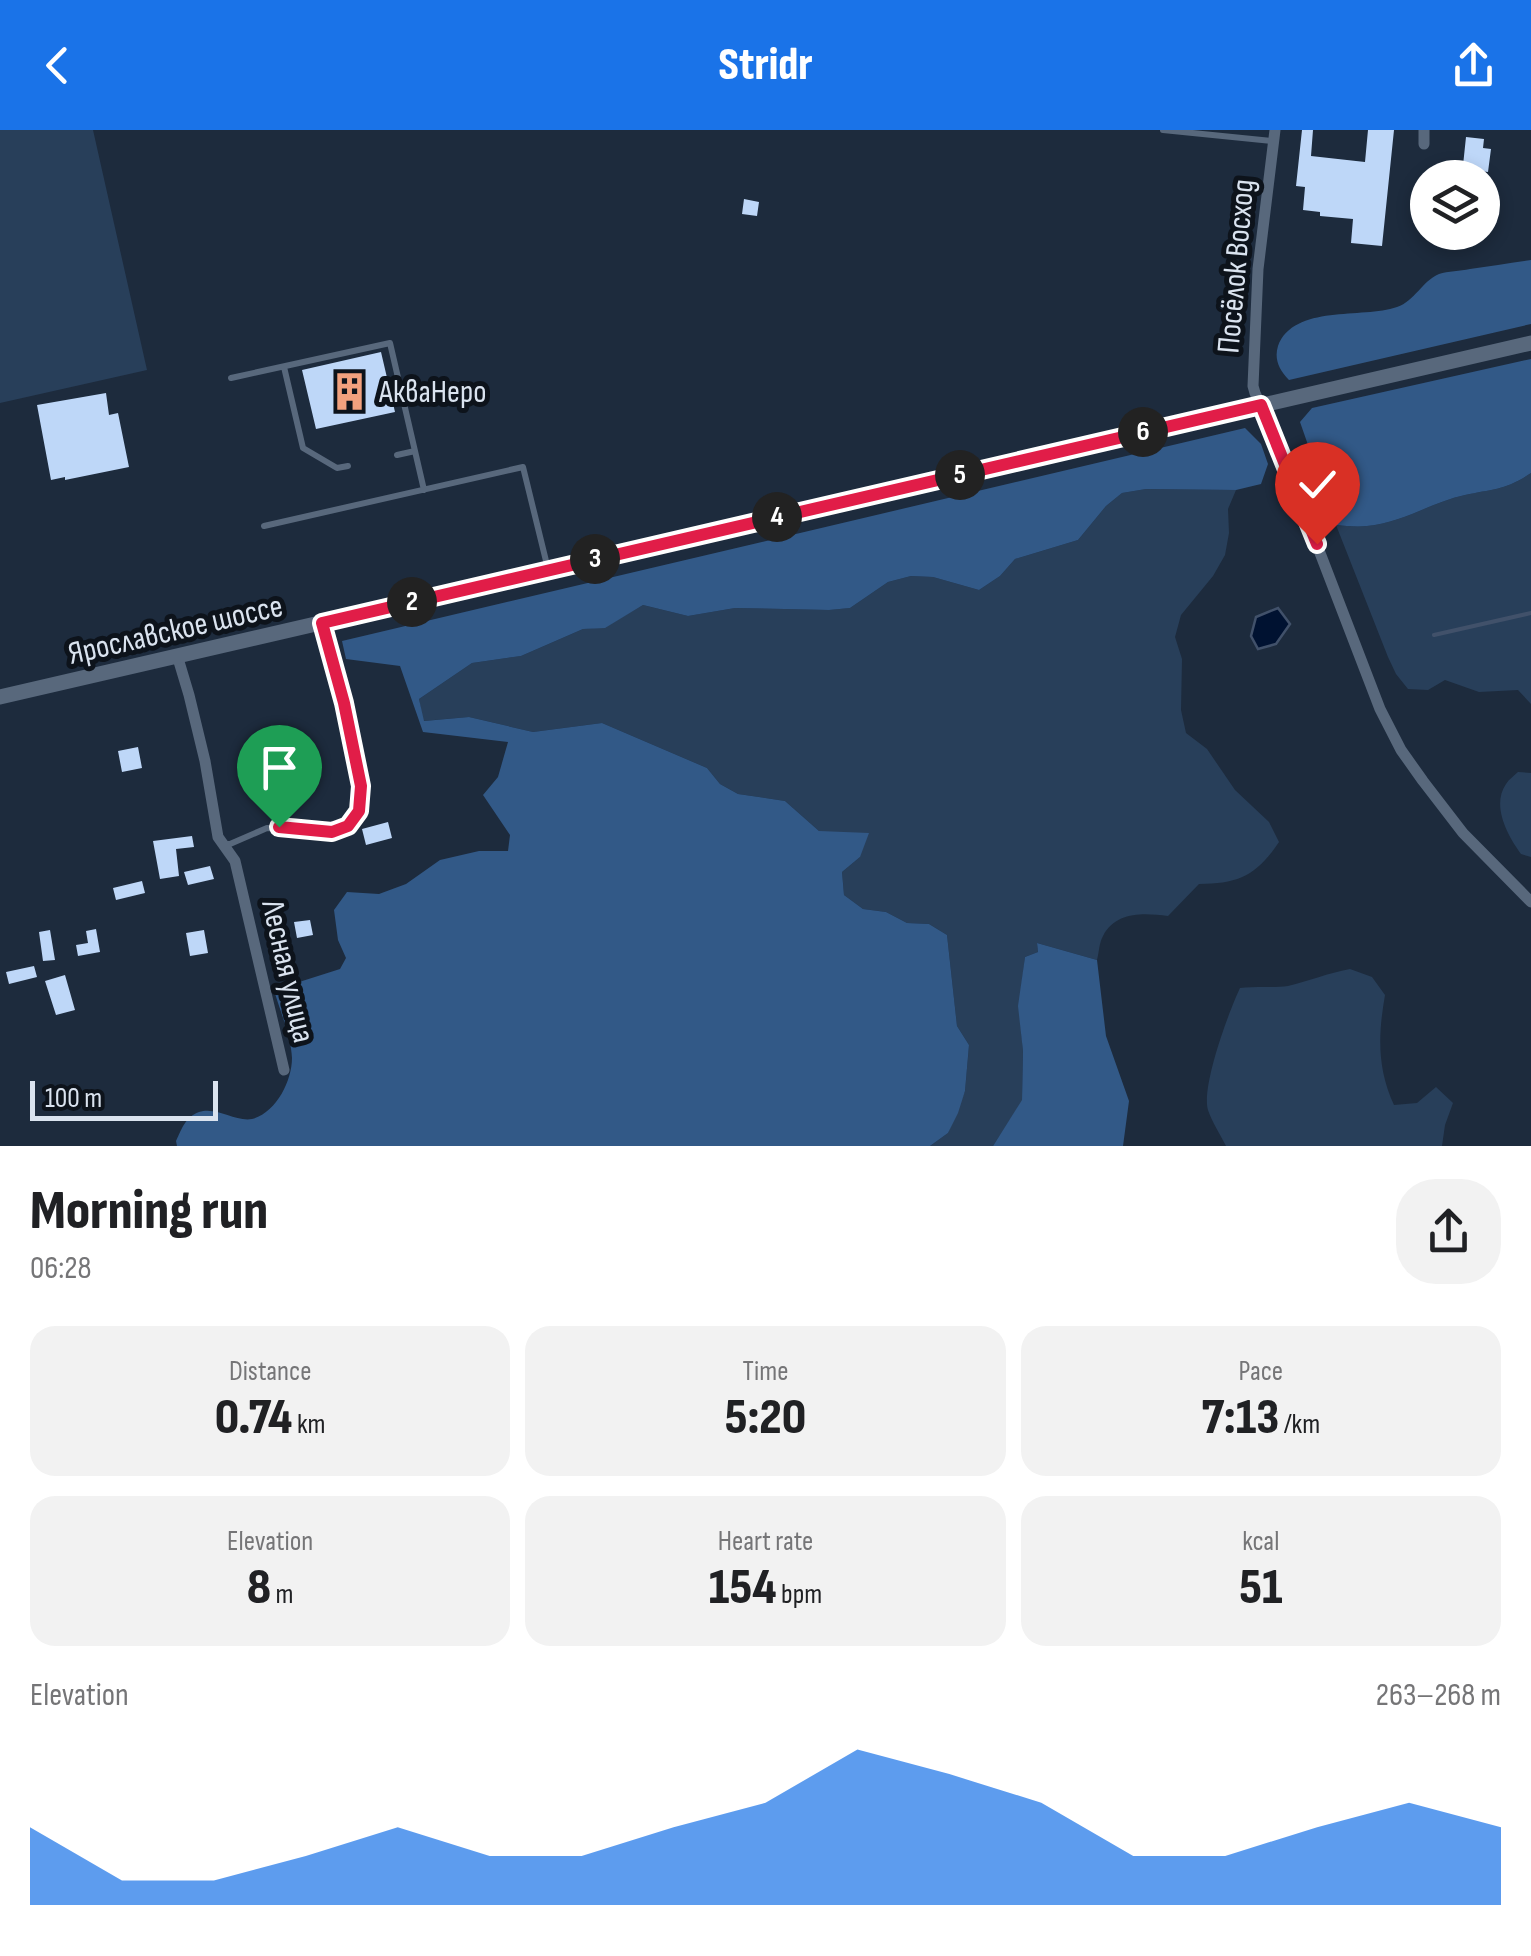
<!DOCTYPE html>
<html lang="en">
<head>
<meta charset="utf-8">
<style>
	body { margin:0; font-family:"Sofia Sans Condensed",sans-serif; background:#f2f2f2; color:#202124; height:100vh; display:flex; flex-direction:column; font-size:38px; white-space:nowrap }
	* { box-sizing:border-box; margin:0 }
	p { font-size:32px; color:#757577 }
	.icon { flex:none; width:55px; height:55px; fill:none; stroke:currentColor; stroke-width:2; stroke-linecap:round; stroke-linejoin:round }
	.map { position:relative; height:1016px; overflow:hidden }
	.sheet { display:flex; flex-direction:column; background:#fff; flex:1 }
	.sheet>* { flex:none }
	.fabs { position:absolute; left:1410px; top:30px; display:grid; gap:20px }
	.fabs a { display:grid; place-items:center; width:90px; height:90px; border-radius:50%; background:#fff; box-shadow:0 5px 15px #0003; font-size:50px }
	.scale { position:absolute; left:30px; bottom:25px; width:188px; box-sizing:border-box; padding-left:10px; border:5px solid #dae3ef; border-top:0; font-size:28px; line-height:35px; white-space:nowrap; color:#dae3ef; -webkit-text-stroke:8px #0d131b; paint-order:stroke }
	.pin { position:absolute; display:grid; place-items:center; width:85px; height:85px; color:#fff; margin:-102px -42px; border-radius:50% 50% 50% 0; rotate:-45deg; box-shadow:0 0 10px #0007 }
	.pin .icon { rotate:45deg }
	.km { position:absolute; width:50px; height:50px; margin:-25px; border-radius:50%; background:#222; color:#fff; font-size:28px; line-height:50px; text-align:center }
	.round { display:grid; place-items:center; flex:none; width:105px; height:105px; border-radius:40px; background:#f2f2f2 }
	.summary { display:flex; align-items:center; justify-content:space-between; height:170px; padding:0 30px }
	h1 { font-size:55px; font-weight:800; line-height:75px }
	.figures { display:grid; grid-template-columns:repeat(3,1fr); gap:15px; height:170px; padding:10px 30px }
	.figures div { display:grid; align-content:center; border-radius:25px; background:#f2f2f2; text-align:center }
	.figures b { font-size:50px; font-weight:800 }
	.figures small { font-size:28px; font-weight:400 }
	.figures p { font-size:28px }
	.chart { height:280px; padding:20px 30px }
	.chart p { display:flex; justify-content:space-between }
	.chart svg { width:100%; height:180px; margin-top:10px; fill:#1a73e8; opacity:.7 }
	header { display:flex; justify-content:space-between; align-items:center; height:130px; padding:0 30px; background:#1a73e8; color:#fff; font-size:45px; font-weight:800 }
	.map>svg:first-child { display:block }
	.green { fill:#283f5a }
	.forest { fill:#325987 }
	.water { fill:#001231; stroke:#41516a; stroke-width:2.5 }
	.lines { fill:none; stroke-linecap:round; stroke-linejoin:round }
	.stream { stroke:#41516a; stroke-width:4 }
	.building { fill:#bed7f8 }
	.service { stroke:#58687c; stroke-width:6 }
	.minor { stroke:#58687c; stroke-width:11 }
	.secondary { stroke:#58687c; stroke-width:15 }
	.route-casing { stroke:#fff; stroke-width:20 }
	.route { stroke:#e11d48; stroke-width:12 }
	.labels { text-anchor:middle; stroke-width:10; stroke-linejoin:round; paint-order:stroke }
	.street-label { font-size:32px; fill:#dae3ef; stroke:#0d131b }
	.poi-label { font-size:32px; fill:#dae3ef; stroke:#0d131b; text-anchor:start }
</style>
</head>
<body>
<header><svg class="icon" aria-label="back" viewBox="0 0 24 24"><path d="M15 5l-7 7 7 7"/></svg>Stridr<svg class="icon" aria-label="share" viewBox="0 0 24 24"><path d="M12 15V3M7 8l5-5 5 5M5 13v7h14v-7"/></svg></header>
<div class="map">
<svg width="1531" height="1016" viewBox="0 0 1531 1016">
	<rect width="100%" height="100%" fill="#1d2b3d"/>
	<!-- green -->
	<path class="green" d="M 0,0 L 93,0 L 147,240 L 0,273 Z
		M 1531,343 L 1531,574 L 1518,560 L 1479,562 L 1445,550 L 1428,560 L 1408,559 L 1396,544 L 1388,527 L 1336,395 C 1346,396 1357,397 1367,396 C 1402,393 1432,372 1465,365 C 1493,359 1506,360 1531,343 Z
		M 1146,359 L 1236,360 L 1228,379 L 1229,403 L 1225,425 L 1213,446 L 1181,485 L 1175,507 L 1182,529 L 1181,580 L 1186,603 L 1207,619 L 1235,660 L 1269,692 L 1279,712 C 1257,745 1239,754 1199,754 L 1168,786 C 1144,783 1116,781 1103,806 C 1099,813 1099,823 1097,830 L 1037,813 L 1038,822 L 1025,827 L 1019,876 L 1023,921 L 1022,971 L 993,1016 L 930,1016 L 948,1003 L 965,961 L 969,915 L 957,896 L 947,805 L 929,794 L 907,793 L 886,782 L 863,779 L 844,765 L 842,742 L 860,727 L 819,701 L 785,671 L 738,664 L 720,654 L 707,638 L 602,593 L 533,602 L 469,587 L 423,591 L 419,569 L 472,533 L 521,526 L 583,499 L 605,497 L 643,475 L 688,486 L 735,478 L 829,480 L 850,478 L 888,452 L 911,446 L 933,447 L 979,460 L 1000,446 L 1015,429 L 1078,410 L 1106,376 L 1122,363 Z
		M 1518,642 L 1531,643 L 1531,727 L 1521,724 C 1508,706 1491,676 1506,654 C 1509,649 1514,646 1518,642 Z
		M 1350,839 L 1372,847 L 1385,865 C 1378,905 1377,938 1394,975 L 1417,973 L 1436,957 L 1453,973 L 1445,995 L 1442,1016 L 1226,1016 C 1220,1004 1212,992 1208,980 C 1201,957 1229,881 1240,858 C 1254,856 1276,858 1288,856 C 1309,851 1328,843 1350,839 Z"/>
	<!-- forest -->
	<path class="forest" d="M 1531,130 L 1531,194 L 1289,250 C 1279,240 1274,229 1278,216 C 1294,174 1362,189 1397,177 C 1415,171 1422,151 1439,144 C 1448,141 1460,141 1470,139 C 1490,136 1511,133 1531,130 Z
		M 1531,229 L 1531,343 C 1506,360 1493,359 1465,365 C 1432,372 1402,393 1367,396 C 1357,397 1346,396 1336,395 L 1300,292 L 1312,278 Z
		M 1245,298 L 1261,314 L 1268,334 L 1261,354 L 1236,360 L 1146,359 L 1122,363 L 1106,376 L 1078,410 L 1015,429 L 1000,446 L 979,460 L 933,447 L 911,446 L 888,452 L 850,478 L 829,480 L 735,478 L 688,486 L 643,475 L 605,498 L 583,499 L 521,526 L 472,533 L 419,569 L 424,591 L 469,587 L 533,602 L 602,593 L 707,638 L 720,654 L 738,664 L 785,671 L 819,701 L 869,703 L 860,727 L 842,742 L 844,765 L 863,779 L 886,782 L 907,793 L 929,794 L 947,805 L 957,896 L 969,915 L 965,961 L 958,983 L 948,1003 L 930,1016 L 177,1016 L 176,1011 C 182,999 185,987 199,982 C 216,976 235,992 252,989 C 276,983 292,951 292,928 C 291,906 280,881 274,860 L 340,839 L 346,828 L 338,810 L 334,780 L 347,762 L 379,764 L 406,754 L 440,730 L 479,721 L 508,721 L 510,705 L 483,665 L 498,647 L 508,612 L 423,602 L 400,536 L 346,529 L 342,511 Z
		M 1037,813 L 1097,830 L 1106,906 L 1129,971 L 1123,1016 L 993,1016 L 1022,970 L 1023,921 L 1018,876 L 1025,827 L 1038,822 Z"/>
	<!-- water -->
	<path class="water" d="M 1278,478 L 1290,494 L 1276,514 L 1258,519 L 1251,506 L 1256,487 Z"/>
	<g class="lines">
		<!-- stream -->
		<path class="stream" d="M 1434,505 L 1531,483"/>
	</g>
	<!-- building -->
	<path class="building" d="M 1302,0 L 1313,0 L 1311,26 L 1365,32 L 1368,0 L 1394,0 L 1382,116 L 1351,113 L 1353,89 L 1320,86 L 1320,82 L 1303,80 L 1305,57 L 1296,56 Z
		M 1466,7 L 1484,9 L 1483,18 L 1491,19 L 1488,42 L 1480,41 L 1479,47 L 1462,45 Z
		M 744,69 L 759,72 L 757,86 L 742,84 Z
		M 381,222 L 395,282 L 316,299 L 302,240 Z
		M 106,263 L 109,285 L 118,283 L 129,337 L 65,350 L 65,347 L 51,350 L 37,275 Z
		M 138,617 L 142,638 L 122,642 L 118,621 Z
		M 388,692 L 392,708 L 366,715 L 362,699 Z
		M 192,706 L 194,717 L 176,719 L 179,746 L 160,749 L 153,711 Z
		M 210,736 L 214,749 L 188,755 L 184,742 Z
		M 142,751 L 145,763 L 116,770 L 113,758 Z
		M 310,790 L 313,805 L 297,808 L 294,792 Z
		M 96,799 L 100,822 L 78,826 L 76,815 L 88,813 L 86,801 Z
		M 50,800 L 55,830 L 43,831 L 39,802 Z
		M 204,800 L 208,823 L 190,826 L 186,803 Z
		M 34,836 L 37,847 L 9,854 L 6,842 Z
		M 65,845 L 75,880 L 56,885 L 45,851 Z"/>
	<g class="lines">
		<!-- service -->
		<path class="service" d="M 1163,0 L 1272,11
			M 284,237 L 303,318 L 337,338 L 348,336
			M 231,248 L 390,213 L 424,360
			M 397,325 L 415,321
			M 264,396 L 523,337 L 548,439
			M 226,714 L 230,714 L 267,698 L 332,702 L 340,699 L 355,689 L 359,681 L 361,655 L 344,573 L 322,494"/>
		<!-- minor -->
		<path class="minor" d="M 1275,0 L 1258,139 L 1253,256 L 1255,263 L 1277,311 L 1380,579 L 1401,620 L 1423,651 L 1463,703 L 1531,772
			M 1424,14 L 1424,0
			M 177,525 L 189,565 L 205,631 L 218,707 L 235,731 L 284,940"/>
		<!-- secondary -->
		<path class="secondary" d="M 0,567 L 1531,213"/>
	</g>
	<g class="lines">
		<defs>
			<path id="route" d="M 279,697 L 332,702 L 348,696 L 359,681 L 361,656 L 344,573 L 322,493 L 1261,275 L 1317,414"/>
		</defs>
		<!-- route casing -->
		<use href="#route" class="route-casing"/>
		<!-- route -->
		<use href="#route" class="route"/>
	</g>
	<!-- icons -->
	<defs>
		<symbol id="building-bare" viewBox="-9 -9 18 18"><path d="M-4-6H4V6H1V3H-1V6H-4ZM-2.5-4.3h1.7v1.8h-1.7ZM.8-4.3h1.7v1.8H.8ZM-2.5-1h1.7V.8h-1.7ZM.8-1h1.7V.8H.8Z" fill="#f2a17e" stroke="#0d131b" stroke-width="2.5" paint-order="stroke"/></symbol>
	</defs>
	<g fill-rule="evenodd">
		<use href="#building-bare" x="322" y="234" width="55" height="55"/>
	</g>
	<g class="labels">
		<!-- street labels -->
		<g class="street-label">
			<text transform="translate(1235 136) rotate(-85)" y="11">Посёлок Восход</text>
			<text transform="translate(175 499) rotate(-13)" y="11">Ярославское шоссе</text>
			<text transform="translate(289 841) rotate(77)" y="11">Лесная улица</text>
		</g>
		<!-- poi labels -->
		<g class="poi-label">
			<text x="379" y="272">АкваНеро</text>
		</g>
	</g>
</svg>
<div class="fabs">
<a><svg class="icon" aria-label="layers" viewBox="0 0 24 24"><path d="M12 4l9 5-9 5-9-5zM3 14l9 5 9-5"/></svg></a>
</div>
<div class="scale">100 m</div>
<div class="pin" style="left:279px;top:697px;background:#1e9e55"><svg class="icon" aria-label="arrive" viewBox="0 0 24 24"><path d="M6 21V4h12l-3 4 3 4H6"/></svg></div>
<div class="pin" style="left:1317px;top:414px;background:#d93025"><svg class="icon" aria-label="check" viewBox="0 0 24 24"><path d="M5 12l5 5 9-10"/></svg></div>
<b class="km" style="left:412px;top:472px">2</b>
<b class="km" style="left:595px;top:429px">3</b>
<b class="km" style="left:777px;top:387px">4</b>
<b class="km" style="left:960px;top:345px">5</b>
<b class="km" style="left:1143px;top:302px">6</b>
</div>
<section class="sheet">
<div class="summary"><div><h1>Morning run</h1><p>06:28</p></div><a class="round"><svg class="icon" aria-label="share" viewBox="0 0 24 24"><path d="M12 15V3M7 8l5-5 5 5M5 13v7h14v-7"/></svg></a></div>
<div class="figures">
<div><p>Distance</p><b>0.74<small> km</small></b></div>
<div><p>Time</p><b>5:20</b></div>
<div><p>Pace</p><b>7:13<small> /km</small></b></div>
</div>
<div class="figures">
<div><p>Elevation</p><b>8<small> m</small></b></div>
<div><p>Heart rate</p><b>154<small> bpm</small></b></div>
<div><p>kcal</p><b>51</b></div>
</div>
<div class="chart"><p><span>Elevation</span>263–268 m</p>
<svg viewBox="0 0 160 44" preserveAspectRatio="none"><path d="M0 44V25L10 38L20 38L30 32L40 25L50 32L60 32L70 25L80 19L90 6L100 12L110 19L120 32L130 32L140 25L150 19L160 25V44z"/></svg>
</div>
</section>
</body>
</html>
